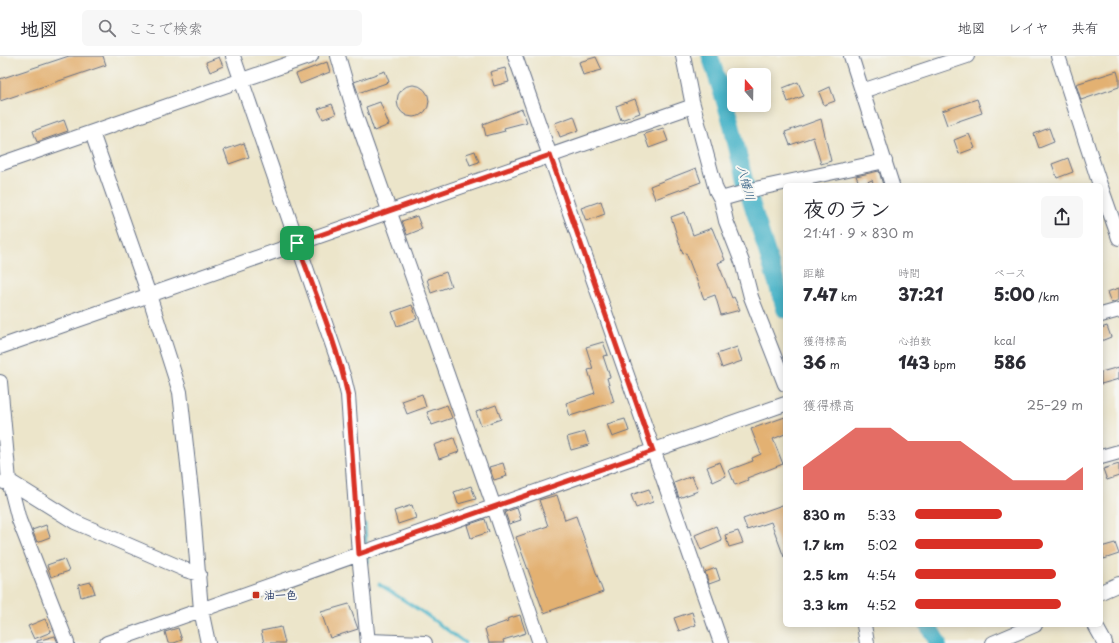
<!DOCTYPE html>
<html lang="ja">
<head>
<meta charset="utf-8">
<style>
	body { margin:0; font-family:"Playpen Sans","Klee One",sans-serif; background:#f7f7f7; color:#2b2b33; height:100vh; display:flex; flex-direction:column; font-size:15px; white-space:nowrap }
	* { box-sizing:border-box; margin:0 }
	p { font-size:13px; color:#7c7c81 }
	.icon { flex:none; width:22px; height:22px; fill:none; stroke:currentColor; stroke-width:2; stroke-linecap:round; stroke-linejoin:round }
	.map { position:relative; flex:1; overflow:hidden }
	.drawer { position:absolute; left:783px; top:127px; width:320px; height:444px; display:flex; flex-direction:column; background:#fff; border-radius:6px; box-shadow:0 2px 10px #0003 }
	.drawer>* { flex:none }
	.needle { width:26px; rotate:340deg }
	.tools { position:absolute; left:727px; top:12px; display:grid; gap:8px }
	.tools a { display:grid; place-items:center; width:44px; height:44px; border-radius:6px; background:#fff; box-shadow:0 2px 10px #0003; font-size:20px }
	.pin { position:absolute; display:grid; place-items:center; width:34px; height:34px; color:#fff; margin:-17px; border-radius:8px; box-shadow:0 2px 6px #0006 }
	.round { display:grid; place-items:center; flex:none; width:42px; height:42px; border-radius:6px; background:#f7f7f7 }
	.headline { display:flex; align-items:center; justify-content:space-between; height:68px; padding:0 20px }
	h1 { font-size:22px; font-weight:800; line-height:30px }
	.figures { display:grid; grid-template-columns:repeat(3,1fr); gap:6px; height:68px; padding:4px 20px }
	.figures div { display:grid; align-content:center }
	.figures b { font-size:17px; font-weight:800 }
	.figures small { font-size:11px; font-weight:400 }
	.figures p { font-size:11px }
	.chart { height:112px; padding:8px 20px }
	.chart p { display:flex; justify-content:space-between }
	.chart svg { width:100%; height:72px; margin-top:4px; fill:#d93025; opacity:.7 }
	ul { padding:0 20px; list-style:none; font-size:13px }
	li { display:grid; grid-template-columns:64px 48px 1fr; align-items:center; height:30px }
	li i { height:10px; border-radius:5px; background:#d93025 }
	header { display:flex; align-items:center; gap:24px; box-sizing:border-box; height:56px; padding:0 20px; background:#fff; border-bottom:1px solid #e1e1e2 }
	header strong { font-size:19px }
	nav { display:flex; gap:22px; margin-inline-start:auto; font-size:14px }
	.search { width:280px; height:36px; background:#f7f7f7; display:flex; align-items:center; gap:10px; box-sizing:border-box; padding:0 14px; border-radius:6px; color:#7c7c81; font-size:15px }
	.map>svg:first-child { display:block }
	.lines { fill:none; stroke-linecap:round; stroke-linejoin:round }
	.stream { stroke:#4ab4c8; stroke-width:3 }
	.river { stroke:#4ab4c8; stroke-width:17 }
	.building { fill:#e3b172 }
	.minor-casing { stroke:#646f84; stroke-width:16 }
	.minor { stroke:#fff; stroke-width:14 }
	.route-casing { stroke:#fff; stroke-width:8 }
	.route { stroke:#d93025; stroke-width:5 }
	.poi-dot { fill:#c8321e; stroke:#f6f6f2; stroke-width:1.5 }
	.labels { text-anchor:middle; stroke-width:4; stroke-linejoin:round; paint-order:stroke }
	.poi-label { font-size:11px; font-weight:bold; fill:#1b2f5e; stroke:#f6f6f2; text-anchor:start }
	.water-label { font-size:12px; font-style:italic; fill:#29577e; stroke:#f6f6f2 }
</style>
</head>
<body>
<header>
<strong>地図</strong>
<div class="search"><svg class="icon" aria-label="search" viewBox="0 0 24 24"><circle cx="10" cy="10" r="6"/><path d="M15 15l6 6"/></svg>ここで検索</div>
<nav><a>地図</a><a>レイヤ</a><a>共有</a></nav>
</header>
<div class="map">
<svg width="1119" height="587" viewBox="0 0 1119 587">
	<rect width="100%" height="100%" fill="#f6f6f2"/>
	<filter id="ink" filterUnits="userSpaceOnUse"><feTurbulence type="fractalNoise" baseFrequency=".025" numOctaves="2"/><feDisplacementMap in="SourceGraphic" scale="8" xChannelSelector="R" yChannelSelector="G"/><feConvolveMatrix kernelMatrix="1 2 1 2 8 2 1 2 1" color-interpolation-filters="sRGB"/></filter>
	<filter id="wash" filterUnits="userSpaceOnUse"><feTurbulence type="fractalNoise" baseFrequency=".012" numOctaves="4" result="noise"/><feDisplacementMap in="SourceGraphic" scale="16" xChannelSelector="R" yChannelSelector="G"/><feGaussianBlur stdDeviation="0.9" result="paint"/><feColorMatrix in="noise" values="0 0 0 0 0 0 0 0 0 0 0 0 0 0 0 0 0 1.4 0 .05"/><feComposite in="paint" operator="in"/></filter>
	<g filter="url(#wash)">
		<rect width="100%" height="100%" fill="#ece5ca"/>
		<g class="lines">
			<!-- stream -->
			<path class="stream" d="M 365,468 L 366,488
				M 368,501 L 368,506
				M 379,528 L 422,556 L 465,587"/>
			<!-- river -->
			<path class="river" d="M 710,0 L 730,63 L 745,126 L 785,254
				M 928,569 L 938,587"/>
		</g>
		<g id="blocks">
			<!-- building -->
			<path class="building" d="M 69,0 L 103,0 L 106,9 L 0,45 L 0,23 Z
				M 219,1 L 223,10 L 210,16 L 206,6 Z
				M 596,1 L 602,14 L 583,19 L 579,6 Z
				M 327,6 L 330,16 L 300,28 L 296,18 Z
				M 505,12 L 509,26 L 494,30 L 490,16 Z
				M 385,15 L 389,26 L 358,37 L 354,26 Z
				M 1117,15 L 1119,22 L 1119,31 L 1081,44 L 1076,28 Z
				M 798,26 L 804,40 L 788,46 L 783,32 Z
				M397 45a16 16 0 1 1 32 0a16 16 0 1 1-32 0Z
				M 830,31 L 835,45 L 824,49 L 819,36 Z
				M 635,43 L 640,57 L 621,64 L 616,50 Z
				M 977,43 L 982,57 L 947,69 L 942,55 Z
				M 380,46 L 389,69 L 374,75 L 366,51 Z
				M 332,48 L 336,58 L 323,63 L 318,53 Z
				M 522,53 L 527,66 L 504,72 L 505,75 L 486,80 L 483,68 Z
				M 574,60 L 579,74 L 560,81 L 555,67 Z
				M 821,63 L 831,105 L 821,108 L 813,81 L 790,89 L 785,76 Z
				M 64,64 L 68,75 L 37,86 L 33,75 Z
				M 663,72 L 668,85 L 649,92 L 644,78 Z
				M 1049,72 L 1054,86 L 1039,92 L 1034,78 Z
				M 969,78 L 975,92 L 959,98 L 954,84 Z
				M 244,87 L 249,101 L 229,108 L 224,94 Z
				M 475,95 L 479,106 L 470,109 L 466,98 Z
				M 1068,102 L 1073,116 L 1057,122 L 1052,108 Z
				M 696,112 L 701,126 L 655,143 L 650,130 Z
				M 879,115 L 883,129 L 874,129 L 872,124 L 860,129 L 856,120 Z
				M 601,145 L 605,158 L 586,165 L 581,152 Z
				M 685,156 L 693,179 L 712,172 L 725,204 L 718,207 L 732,242 L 734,241 L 740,254 L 721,259 L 715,239 L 704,243 L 686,197 L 683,198 L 671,161 Z
				M 417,160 L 422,173 L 407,179 L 402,165 Z
				M 446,216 L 451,230 L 431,237 L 427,223 Z
				M 1119,232 L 1119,244 L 1111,247 L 1107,236 Z
				M 412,249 L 417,263 L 397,270 L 392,256 Z
				M 1107,270 L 1111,281 L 1101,285 L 1101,272 Z
				M 603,286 L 608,299 L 603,300 L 610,321 L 607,322 L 614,346 L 570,360 L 566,347 L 595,337 L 588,314 L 593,313 L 586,291 Z
				M 737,291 L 742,305 L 722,312 L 717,298 Z
				M 1119,311 L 1119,323 L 1101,328 L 1101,316 Z
				M 422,338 L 426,351 L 407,358 L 402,345 Z
				M 447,349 L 452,362 L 432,369 L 427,356 Z
				M 496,349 L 501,363 L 481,370 L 476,356 Z
				M 785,361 L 785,378 L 773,383 L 783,408 L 747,422 L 748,424 L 735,429 L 729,414 L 753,405 L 752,402 L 761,398 L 751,373 Z
				M 625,363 L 629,375 L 612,381 L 607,368 Z
				M 585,376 L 589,389 L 571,394 L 567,381 Z
				M 454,382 L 459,396 L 439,403 L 434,389 Z
				M 720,406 L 726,420 L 713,426 L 707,411 Z
				M 503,407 L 507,420 L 494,424 L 489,411 Z
				M 1119,408 L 1119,420 L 1107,424 L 1103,413 Z
				M 692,420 L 698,435 L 679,442 L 674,427 Z
				M 471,430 L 476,443 L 458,448 L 454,436 Z
				M 649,433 L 653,446 L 636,452 L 631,439 Z
				M 557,439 L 565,464 L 576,460 L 603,536 L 544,557 L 516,481 L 548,470 L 539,444 Z
				M 785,448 L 785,500 L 784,501 L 771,466 L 747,474 L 743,463 Z
				M 412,449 L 416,462 L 398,468 L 394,455 Z
				M 517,452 L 521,464 L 509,468 L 505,456 Z
				M 485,463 L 489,476 L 471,482 L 467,469 Z
				M 46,469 L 50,481 L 37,486 L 32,474 Z
				M 716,470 L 722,485 L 701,494 L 695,479 Z
				M 738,475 L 743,487 L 729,491 L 725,479 Z
				M 1115,487 L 1119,498 L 1104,503 L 1101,491 Z
				M 64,503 L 69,515 L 51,521 L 47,509 Z
				M 716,512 L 720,524 L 709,528 L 705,516 Z
				M 91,526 L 95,537 L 81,541 L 78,529 Z
				M 349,548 L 358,573 L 330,582 L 321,556 Z
				M 692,556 L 696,569 L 679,575 L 674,562 Z
				M 520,559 L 526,577 L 503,584 L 504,587 L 489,587 L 485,573 L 508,565 L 507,563 Z
				M 45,563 L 51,576 L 34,583 L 28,570 Z
				M 281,571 L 285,587 L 264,587 L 261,575 Z
				M 178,572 L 182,584 L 174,587 L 168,587 L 165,576 Z
				M 55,580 L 58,587 L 37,587 L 37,585 Z"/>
		</g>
	</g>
	<g filter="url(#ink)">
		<use href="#blocks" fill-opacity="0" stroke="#646f84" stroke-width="1"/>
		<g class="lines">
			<defs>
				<path id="minor" d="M 233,0 L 344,322 L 348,339 L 359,498 L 368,587
					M 338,0 L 355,58 L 494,451 L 540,587
					M 515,0 L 721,587
					M 683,0 L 692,45 L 716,134 L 721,143 L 726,165 L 742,206 L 751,241 L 785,328
					M 851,0 L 892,129
					M 1058,0 L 1100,129
					M 862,35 L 967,0
					M 92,77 L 149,239 L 180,336 L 192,444 L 201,554 L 208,587
					M 0,108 L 311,0
					M 1101,131 L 1119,182
					M 721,143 L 760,132 L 885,105
					M 1101,259 L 1119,254
					M 0,291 L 693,50
					M 0,326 L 9,425 L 19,464 L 67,587
					M 1101,401 L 1119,396
					M 4,426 L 9,425 L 75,466 L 186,514 L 199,518
					M 1101,536 L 1119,528
					M 864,569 L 867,587
					M 1095,569 L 1105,587
					M 368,585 L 425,587
					M 107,587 L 785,348
					M 993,587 L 1035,569"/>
			</defs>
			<!-- minor casing -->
			<use href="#minor" class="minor-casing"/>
			<!-- minor -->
			<use href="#minor" class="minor"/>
		</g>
	</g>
	<g class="lines" filter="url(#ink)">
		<defs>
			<path id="route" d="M 550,99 L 653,395 L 359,498 L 348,340 C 337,288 315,237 297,187 Z"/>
		</defs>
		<!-- route casing -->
		<use href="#route" class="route-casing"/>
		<!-- route -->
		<use href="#route" class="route"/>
	</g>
	<!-- markers -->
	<rect class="poi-dot" x="252" y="535" width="8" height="8" rx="2"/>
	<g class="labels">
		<!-- poi labels -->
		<g class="poi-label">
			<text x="264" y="543">油一色</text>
		</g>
		<!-- water labels -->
		<g class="water-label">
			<text transform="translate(746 127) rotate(75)" y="4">八幡川</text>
		</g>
	</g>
</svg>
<div class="tools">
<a><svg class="needle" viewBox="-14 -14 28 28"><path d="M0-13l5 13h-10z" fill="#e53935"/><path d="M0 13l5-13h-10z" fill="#7c7c81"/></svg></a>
</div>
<div class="pin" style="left:297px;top:187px;background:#1e9e55"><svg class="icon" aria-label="arrive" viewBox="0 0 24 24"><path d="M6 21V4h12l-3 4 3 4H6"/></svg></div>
<section class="drawer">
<div class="headline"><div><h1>夜のラン</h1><p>21:41 · 9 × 830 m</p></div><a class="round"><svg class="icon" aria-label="share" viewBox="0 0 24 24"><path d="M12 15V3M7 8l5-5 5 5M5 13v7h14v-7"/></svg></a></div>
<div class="figures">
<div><p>距離</p><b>7.47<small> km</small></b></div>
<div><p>時間</p><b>37:21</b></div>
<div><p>ペース</p><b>5:00<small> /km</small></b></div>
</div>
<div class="figures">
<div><p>獲得標高</p><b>36<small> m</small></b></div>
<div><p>心拍数</p><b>143<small> bpm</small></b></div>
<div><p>kcal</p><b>586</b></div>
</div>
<div class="chart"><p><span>獲得標高</span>25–29 m</p>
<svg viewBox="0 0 160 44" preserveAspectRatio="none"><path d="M0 44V30L10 22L20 14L30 6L40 6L50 6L60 14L70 14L80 14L90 14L100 22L110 30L120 38L130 38L140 38L150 38L160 30V44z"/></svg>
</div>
<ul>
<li><b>830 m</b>5:33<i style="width:52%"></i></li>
<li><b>1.7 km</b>5:02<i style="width:76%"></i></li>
<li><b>2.5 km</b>4:54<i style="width:84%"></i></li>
<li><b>3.3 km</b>4:52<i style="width:87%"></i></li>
</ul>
</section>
</div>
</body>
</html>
